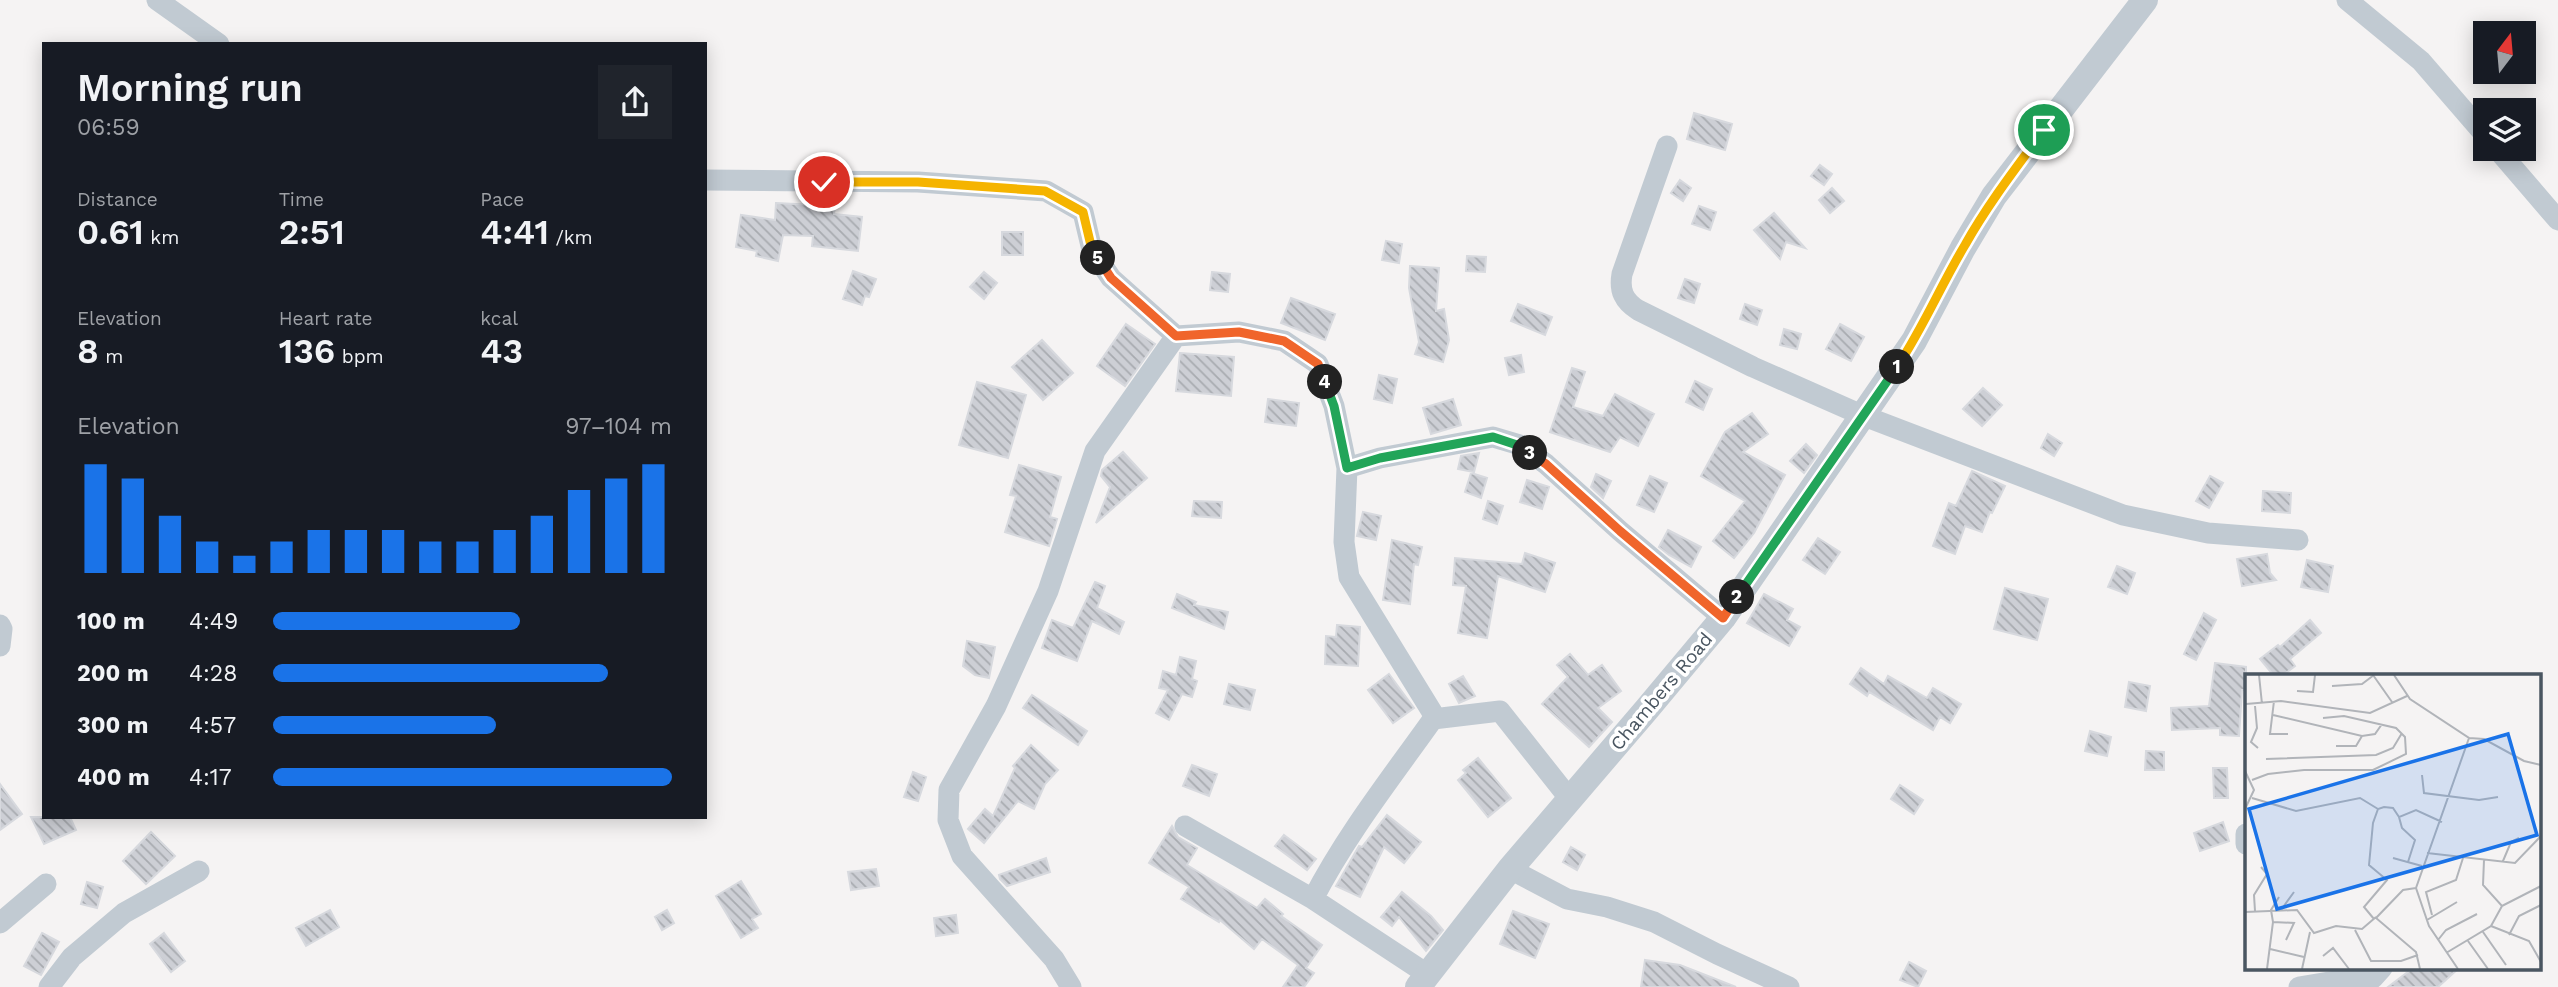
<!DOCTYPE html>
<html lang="en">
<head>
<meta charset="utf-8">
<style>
	body { margin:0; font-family:"Work Sans",sans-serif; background:#20242c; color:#f1f3f6; height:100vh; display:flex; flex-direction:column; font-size:26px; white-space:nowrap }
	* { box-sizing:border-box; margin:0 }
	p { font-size:23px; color:#9ea1a6 }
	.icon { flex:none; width:38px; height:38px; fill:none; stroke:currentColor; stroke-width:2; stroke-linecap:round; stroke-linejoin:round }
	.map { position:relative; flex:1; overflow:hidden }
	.panel { position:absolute; left:42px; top:42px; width:665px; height:777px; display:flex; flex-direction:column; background:#171b24; border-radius:0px; box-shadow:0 4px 18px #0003 }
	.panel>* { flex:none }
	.needle { width:46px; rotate:16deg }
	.fabs { position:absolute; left:2473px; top:21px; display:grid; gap:14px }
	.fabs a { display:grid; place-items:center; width:63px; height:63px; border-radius:0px; background:#171b24; box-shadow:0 4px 18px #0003; font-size:35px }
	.pin { position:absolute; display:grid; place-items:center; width:60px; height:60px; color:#fff; margin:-30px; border:4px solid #fff; border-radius:50%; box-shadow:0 2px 7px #0007 }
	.km { position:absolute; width:35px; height:35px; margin:-18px; border-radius:50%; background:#222; color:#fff; font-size:19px; line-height:35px; text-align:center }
	.round { display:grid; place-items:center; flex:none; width:74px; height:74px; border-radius:0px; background:#20242c }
	.summary { display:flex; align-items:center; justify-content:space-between; height:119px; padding:0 35px }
	h1 { font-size:38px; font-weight:600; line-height:52px }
	.figures { display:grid; grid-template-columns:repeat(3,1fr); gap:10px; height:119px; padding:7px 35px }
	.figures div { display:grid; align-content:center }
	.figures b { font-size:35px; font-weight:600 }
	.figures small { font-size:19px; font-weight:400 }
	.figures p { font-size:19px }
	.chart { height:196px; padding:14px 35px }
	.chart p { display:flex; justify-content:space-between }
	.chart svg { width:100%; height:126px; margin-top:7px; stroke:#1a73e8; stroke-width:6 }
	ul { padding:0 35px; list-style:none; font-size:23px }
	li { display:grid; grid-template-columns:112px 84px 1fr; align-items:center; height:52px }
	li i { height:18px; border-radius:9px; background:#1a73e8 }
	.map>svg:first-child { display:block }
	.building { fill:url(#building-back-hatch); stroke:#d7d9de; stroke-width:2 }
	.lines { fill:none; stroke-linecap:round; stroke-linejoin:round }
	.minor { stroke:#c1cad2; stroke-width:21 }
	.tertiary { stroke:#c1cad2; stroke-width:26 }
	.split-1-casing { stroke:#fff; stroke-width:14 }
	.split-2-casing { stroke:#fff; stroke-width:14 }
	.split-3-casing { stroke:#fff; stroke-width:14 }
	.split-4-casing { stroke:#fff; stroke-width:14 }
	.split-5-casing { stroke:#fff; stroke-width:14 }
	.split-6-casing { stroke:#fff; stroke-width:14 }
	.split-1 { stroke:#f5b400; stroke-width:9 }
	.split-2 { stroke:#22a559; stroke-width:9 }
	.split-3 { stroke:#f0652b; stroke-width:9 }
	.split-4 { stroke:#22a559; stroke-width:9 }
	.split-5 { stroke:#f0652b; stroke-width:9 }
	.split-6 { stroke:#f5b400; stroke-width:9 }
	.labels { text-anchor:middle; stroke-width:7; stroke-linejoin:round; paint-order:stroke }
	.street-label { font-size:19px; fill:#4a5661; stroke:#fff }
	.inset-road { fill:none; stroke:#b1b4b9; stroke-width:2 }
	.view { fill:#1a73e8; fill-opacity:0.15; stroke:#1a73e8; stroke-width:3.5 }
	.inset-edge { fill:none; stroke:#4a5661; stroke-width:3.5 }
</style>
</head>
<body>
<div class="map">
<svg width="2558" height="987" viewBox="0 0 2558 987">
	<defs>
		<pattern id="building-back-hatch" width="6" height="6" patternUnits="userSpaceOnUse" patternTransform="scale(1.75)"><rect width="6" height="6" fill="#cdcfd5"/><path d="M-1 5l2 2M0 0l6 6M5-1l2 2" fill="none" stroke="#a8abb0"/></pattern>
	</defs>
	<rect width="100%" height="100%" fill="#f5f3f3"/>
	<!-- building -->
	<path class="building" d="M 1694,113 L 1732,124 L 1725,150 L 1687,139 Z
		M 1820,165 L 1832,174 L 1824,185 L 1811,176 Z
		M 1680,180 L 1691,188 L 1683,201 L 1671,193 Z
		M 1832,188 L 1844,201 L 1830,213 L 1819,200 Z
		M 776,203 L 835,206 L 834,214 L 862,217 L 858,251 L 812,246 L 813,236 L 783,235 L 778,261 L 756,256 L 757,251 L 736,247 L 741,215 L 775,220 Z
		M 1699,206 L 1716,212 L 1710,230 L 1692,224 Z
		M 1774,213 L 1805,248 L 1786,242 L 1780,259 L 1754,230 Z
		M 1002,232 L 1023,232 L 1023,255 L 1002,255 Z
		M 1386,241 L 1402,244 L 1399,263 L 1382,260 Z
		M 1467,256 L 1486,257 L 1485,272 L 1466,271 Z
		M 1410,266 L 1439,268 L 1436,311 L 1444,309 L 1449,340 L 1443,362 L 1415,354 L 1419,342 L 1409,288 Z
		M 853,271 L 876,279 L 869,297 L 865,296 L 862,305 L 843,299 Z
		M 984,272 L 997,283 L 984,299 L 970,287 Z
		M 1212,272 L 1230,274 L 1228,292 L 1210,290 Z
		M 1685,279 L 1700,284 L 1694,303 L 1678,298 Z
		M 1291,298 L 1335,314 L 1325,340 L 1281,323 Z
		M 1518,304 L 1552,317 L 1545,335 L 1511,321 Z
		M 1745,304 L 1762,310 L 1757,325 L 1740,319 Z
		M 1126,324 L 1155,344 L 1125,386 L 1097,366 Z
		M 1840,324 L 1864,337 L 1851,361 L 1826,349 Z
		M 1784,329 L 1801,334 L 1797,349 L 1780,345 Z
		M 1042,340 L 1073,373 L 1043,400 L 1012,367 Z
		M 1180,353 L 1234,357 L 1231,396 L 1176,391 Z
		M 1521,355 L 1524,372 L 1509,375 L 1505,358 Z
		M 1572,368 L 1585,372 L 1573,407 L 1603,416 L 1615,394 L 1654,414 L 1638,446 L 1620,437 L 1610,452 L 1550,432 Z
		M 1379,375 L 1397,379 L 1392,403 L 1374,399 Z
		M 1695,381 L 1712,389 L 1703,410 L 1686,402 Z
		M 977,382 L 1026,395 L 1008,458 L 959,445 Z
		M 1983,388 L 2002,405 L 1982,426 L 1963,409 Z
		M 1268,399 L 1299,403 L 1296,426 L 1265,422 Z
		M 1453,399 L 1461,425 L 1431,434 L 1423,408 Z
		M 1752,413 L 1768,434 L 1743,452 L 1785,475 L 1754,533 L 1734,558 L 1713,541 L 1745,501 L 1701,476 L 1725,432 Z
		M 2048,434 L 2062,443 L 2054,456 L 2041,448 Z
		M 1806,444 L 1817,455 L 1804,473 L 1790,461 Z
		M 1123,452 L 1147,478 L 1096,523 L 1110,487 L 1101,476 L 1102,470 Z
		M 1479,453 L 1474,472 L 1458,469 L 1461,456 Z
		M 1019,465 L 1061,477 L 1050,517 L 1057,519 L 1049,546 L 1005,532 L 1016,496 L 1010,495 Z
		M 1972,471 L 2005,486 L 1992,513 L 1990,512 L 1982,532 L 1965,526 L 1955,554 L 1933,546 L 1949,503 L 1956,506 Z
		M 1471,473 L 1487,478 L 1481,498 L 1465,492 Z
		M 1596,474 L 1611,481 L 1603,498 L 1591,487 Z
		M 1650,476 L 1667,483 L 1654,512 L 1637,505 Z
		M 2210,476 L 2223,483 L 2209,508 L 2196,501 Z
		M 1527,480 L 1549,487 L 1542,509 L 1520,502 Z
		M 2263,491 L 2291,493 L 2290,513 L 2262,511 Z
		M 1194,501 L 1222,502 L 1221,518 L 1192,516 Z
		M 1488,501 L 1503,506 L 1497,524 L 1483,519 Z
		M 1363,512 L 1381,516 L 1376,540 L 1357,536 Z
		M 1668,530 L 1701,547 L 1691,567 L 1669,555 L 1659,547 Z
		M 1818,538 L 1840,552 L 1825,574 L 1803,560 Z
		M 1392,540 L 1422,547 L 1418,565 L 1414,564 L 1410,604 L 1383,600 Z
		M 1525,553 L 1555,563 L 1545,592 L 1498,576 L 1487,638 L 1458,633 L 1466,586 L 1453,585 L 1455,558 L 1522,564 Z
		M 2267,554 L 2270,573 L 2276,580 L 2242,586 L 2237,559 Z
		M 2307,560 L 2333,566 L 2328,592 L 2301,587 Z
		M 2117,566 L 2135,573 L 2127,594 L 2108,587 Z
		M 1095,582 L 1105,586 L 1097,608 L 1124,622 L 1119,634 L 1092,621 L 1077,661 L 1042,648 L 1052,620 L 1073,628 Z
		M 2005,588 L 2048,599 L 2037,640 L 1994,629 Z
		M 1177,594 L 1196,602 L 1194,605 L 1228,612 L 1224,629 L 1172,608 Z
		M 1764,594 L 1793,609 L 1787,620 L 1800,627 L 1789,646 L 1747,623 Z
		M 2204,613 L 2216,620 L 2196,660 L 2184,654 Z
		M 2310,620 L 2321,633 L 2290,659 L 2295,666 L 2282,676 L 2274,676 L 2260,659 L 2278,645 L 2280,647 Z
		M 1337,625 L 1360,627 L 1358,666 L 1325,664 L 1326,636 L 1336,637 Z
		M 967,641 L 995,647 L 989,678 L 975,675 L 963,666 Z
		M 1570,654 L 1588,675 L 1602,665 L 1621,691 L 1598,708 L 1612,722 L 1589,747 L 1542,704 L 1568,677 L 1557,665 Z
		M 1180,657 L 1196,661 L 1192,679 L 1197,681 L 1192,697 L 1182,694 L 1169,720 L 1156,713 L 1168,690 L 1159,688 L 1163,671 L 1176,675 Z
		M 2215,663 L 2246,667 L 2246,690 L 2242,690 L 2239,736 L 2220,735 L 2220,728 L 2172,730 L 2171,708 L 2209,706 Z
		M 1861,668 L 1884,684 L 1888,676 L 1927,698 L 1933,688 L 1961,704 L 1950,723 L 1940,717 L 1933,730 L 1869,692 L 1867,696 L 1850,684 Z
		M 1389,674 L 1414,708 L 1393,723 L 1368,690 Z
		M 1463,676 L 1475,696 L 1459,703 L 1449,684 Z
		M 2129,682 L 2150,686 L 2146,711 L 2125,707 Z
		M 1229,684 L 1255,690 L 1250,710 L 1224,704 Z
		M 1032,695 L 1087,731 L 1078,745 L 1023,708 Z
		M 2090,731 L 2111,737 L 2107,756 L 2085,751 Z
		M 1031,745 L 1058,770 L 1045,784 L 1034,809 L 1018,801 L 984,843 L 968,829 L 985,809 L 993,816 L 1015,768 L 1013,766 Z
		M 2146,751 L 2164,752 L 2164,770 L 2145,770 Z
		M 1478,758 L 1511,798 L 1488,817 L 1458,780 L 1466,773 L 1463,770 Z
		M 1192,765 L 1217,774 L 1209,796 L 1183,786 Z
		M 2213,768 L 2227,768 L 2228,798 L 2214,798 Z
		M 913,772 L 926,777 L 918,801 L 904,797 Z
		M 0,784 L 22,814 L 0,830 Z
		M 1900,785 L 1923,800 L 1914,814 L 1891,799 Z
		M 1387,815 L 1421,842 L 1404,863 L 1384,847 L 1360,897 L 1336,886 L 1359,846 L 1362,847 Z
		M 31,817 L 70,817 L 76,830 L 44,844 Z
		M 2223,822 L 2229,841 L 2200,851 L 2194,833 Z
		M 1172,826 L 1178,837 L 1197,848 L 1187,865 L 1257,908 L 1265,899 L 1283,914 L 1281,916 L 1322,945 L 1306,968 L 1314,973 L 1304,987 L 1283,987 L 1298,965 L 1262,939 L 1254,949 L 1220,920 L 1219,922 L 1181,899 L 1189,887 L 1149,863 Z
		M 151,832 L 175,856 L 146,884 L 123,861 Z
		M 1284,835 L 1316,859 L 1307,870 L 1275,846 Z
		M 1571,847 L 1585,855 L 1577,870 L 1563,862 Z
		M 1046,858 L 1050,872 L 1007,886 L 1000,879 L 999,875 Z
		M 876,869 L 879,886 L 851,890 L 848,872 Z
		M 741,881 L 761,914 L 752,919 L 758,928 L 741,938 L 716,896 Z
		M 87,882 L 103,887 L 97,908 L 81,904 Z
		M 1402,892 L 1431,916 L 1443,930 L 1426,951 L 1399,917 L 1392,926 L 1381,917 Z
		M 330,910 L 339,927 L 306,946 L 296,928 Z
		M 667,910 L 674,923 L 662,930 L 655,917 Z
		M 1513,911 L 1549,924 L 1535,958 L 1500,944 Z
		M 956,915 L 958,933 L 936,936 L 934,918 Z
		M 42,933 L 59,942 L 41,975 L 24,966 Z
		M 164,933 L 185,961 L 171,972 L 150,944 Z
		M 1645,960 L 1680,965 L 1736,987 L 1641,987 Z
		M 1909,962 L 1926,971 L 1918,987 L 1900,980 Z
		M 2413,968 L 2459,968 L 2438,987 L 2388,987 Z"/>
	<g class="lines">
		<!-- minor -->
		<path class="minor" d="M 157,0 L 219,44
			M 2347,0 L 2421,61 L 2485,135
			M 1667,146 L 1622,274 C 1619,291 1624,301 1638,310 L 1753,367 L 1864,416 L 2123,515 L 2208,533 L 2298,540
			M 2497,149 L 2558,220
			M 705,180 L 918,182 L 1046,191 L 1083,212 L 1092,250 L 1111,278 L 1176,336
			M 0,625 L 2,629 L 0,646
			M 1433,719 L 1500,711 L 1569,798
			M 1185,826 L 1313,899 L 1427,974
			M 2246,834 L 2246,844
			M 1510,869 L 1567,899 L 1607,907 L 1654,922 L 1717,954 L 1789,987
			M 1313,899 C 1346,835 1391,778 1433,719 L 1432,712 L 1349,577 L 1344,542 L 1347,468 L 1380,458 L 1493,437 L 1520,445 L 1546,464 L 1620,531 L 1723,618
			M 0,923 L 46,884
			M 49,987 L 72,957 L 124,913 L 199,871
			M 1071,987 L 1054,959 L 962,856 L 948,820 L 949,790 L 996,706 L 1048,591 L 1095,451 L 1176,336 L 1239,332 L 1284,341 L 1318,364 L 1334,406 L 1347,468
			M 2299,987 L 2353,978 L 2373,978 L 2382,968"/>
		<!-- tertiary -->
		<path class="tertiary" d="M 1418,987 L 1510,869 L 1647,709 L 1723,618 L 1914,341 L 1963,248 L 1994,196 L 2145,0"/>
	</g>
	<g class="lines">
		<defs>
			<path id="split-1" d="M 1897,367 C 1923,328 1941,285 1965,245 C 1988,204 2016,168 2044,130"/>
			<path id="split-2" d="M 1737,597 L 1897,367"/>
			<path id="split-3" d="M 1530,453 L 1546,464 L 1620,531 L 1723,618 L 1737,597"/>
			<path id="split-4" d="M 1325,382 L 1334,406 L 1347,468 L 1380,458 L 1493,437 L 1520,446 L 1530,453"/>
			<path id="split-5" d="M 1098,258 L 1111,278 L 1176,336 L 1239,332 L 1284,341 L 1318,364 L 1325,382"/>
			<path id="split-6" d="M 824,182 L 918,182 L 1045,191 L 1083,212 L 1092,250 L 1098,258"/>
		</defs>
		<!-- split-1 casing -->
		<use href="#split-1" class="split-1-casing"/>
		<!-- split-2 casing -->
		<use href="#split-2" class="split-2-casing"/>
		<!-- split-3 casing -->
		<use href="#split-3" class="split-3-casing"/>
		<!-- split-4 casing -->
		<use href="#split-4" class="split-4-casing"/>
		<!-- split-5 casing -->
		<use href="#split-5" class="split-5-casing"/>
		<!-- split-6 casing -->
		<use href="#split-6" class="split-6-casing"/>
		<!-- split-1 -->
		<use href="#split-1" class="split-1"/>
		<!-- split-2 -->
		<use href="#split-2" class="split-2"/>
		<!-- split-3 -->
		<use href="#split-3" class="split-3"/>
		<!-- split-4 -->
		<use href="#split-4" class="split-4"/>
		<!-- split-5 -->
		<use href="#split-5" class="split-5"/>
		<!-- split-6 -->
		<use href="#split-6" class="split-6"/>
	</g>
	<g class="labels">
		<!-- street labels -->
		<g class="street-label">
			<text transform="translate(1661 691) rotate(-50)" y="7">Chambers Road</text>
		</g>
	</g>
	<!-- overview -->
	<g transform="translate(2245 674)">
		<rect width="296" height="296" fill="#f5f3f3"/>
		<path class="inset-road" d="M 14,1 L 17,30M 128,1 L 147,28M 149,1 L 165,25 L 224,64 L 171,214 L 184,252 L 213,295M 87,12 L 117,10 L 129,1M 52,17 L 68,18 L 70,1M 29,27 L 25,60 L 43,60M 1,30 L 36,27 L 125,39 L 162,22M 10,32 L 12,54 L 6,68 L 13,74M 28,41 L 117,62 L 130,60 L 137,50M 224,64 L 239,65 L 279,87 L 296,91M 91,72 L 111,72 L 117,62M 21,85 L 131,81 L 148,74 L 157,59M 0,97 L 9,116 L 0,135M 177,101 L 179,119 L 234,126 L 253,123M 7,106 L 23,100 L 59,96 L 128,96 L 161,80 L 160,63 L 151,54 L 99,42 L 78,44M 7,124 L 51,137 L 115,124 L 133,135M 182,179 L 270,189 L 296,162M 148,184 L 177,192M 239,186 L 238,211 L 257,232 L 296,212M 258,187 L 266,168 L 274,164M 163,188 L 170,166 L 157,154 L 154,143 L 171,136 L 197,148M 171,214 L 158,216 L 131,244 L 171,278 L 175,295M 36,236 L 49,218M 10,237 L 9,221 L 22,200 L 16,193M 0,238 L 52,236 L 69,259 L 91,252 L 117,255 L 131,243M 187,241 L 181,218 L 211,206 L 218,184M 129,245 L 119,233 L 142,206 L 124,191 L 128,149 L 133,135 L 139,133 L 148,134 L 154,143M 182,246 L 212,228M 28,248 L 49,249 L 41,266M 246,252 L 284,267 L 296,288M 110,256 L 126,287 L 156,287 L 173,281M 238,258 L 261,291M 264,261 L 274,242 L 296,231M 193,266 L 201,256 L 232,240M 223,267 L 243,295M 25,275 L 59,283M 201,279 L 246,252 L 257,232M 78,282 L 88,274 L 104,295M 22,295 L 28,248 L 26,236 L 34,223M 57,295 L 65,258"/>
		<path class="view" d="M 263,60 L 292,161 L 32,235 L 4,135 Z"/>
		<rect width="296" height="296" class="inset-edge"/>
	</g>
</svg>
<div class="fabs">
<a><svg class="needle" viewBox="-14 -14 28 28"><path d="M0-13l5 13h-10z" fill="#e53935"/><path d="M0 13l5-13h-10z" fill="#9ea1a6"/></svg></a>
<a><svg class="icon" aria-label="layers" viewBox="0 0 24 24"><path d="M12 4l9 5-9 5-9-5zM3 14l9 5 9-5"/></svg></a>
</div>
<div class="pin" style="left:2044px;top:130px;background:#1e9e55"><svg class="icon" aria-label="arrive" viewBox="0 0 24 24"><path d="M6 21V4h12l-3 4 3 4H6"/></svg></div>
<div class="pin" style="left:824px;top:182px;background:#d93025"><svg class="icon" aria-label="check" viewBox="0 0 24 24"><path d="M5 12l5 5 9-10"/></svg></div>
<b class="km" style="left:1897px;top:367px">1</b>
<b class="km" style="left:1737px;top:597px">2</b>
<b class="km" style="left:1530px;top:453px">3</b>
<b class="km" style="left:1325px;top:382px">4</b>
<b class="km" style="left:1098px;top:258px">5</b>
<section class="panel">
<div class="summary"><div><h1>Morning run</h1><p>06:59</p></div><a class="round"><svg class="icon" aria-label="share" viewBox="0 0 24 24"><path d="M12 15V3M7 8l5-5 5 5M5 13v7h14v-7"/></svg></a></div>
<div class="figures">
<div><p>Distance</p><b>0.61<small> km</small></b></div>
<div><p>Time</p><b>2:51</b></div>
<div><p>Pace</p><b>4:41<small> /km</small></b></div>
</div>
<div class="figures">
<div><p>Elevation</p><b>8<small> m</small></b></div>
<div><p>Heart rate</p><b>136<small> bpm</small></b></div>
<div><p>kcal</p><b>43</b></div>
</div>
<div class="chart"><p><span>Elevation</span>97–104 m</p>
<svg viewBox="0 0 160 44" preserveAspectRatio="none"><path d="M5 44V6M15 44V11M25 44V24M35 44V33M45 44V38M55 44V33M65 44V29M75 44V29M85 44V29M95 44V33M105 44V33M115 44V29M125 44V24M135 44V15M145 44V11M155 44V6"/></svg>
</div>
<ul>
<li><b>100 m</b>4:49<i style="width:62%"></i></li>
<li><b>200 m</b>4:28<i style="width:84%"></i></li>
<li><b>300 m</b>4:57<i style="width:56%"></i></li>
<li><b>400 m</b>4:17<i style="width:100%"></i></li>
</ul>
</section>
</div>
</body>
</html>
